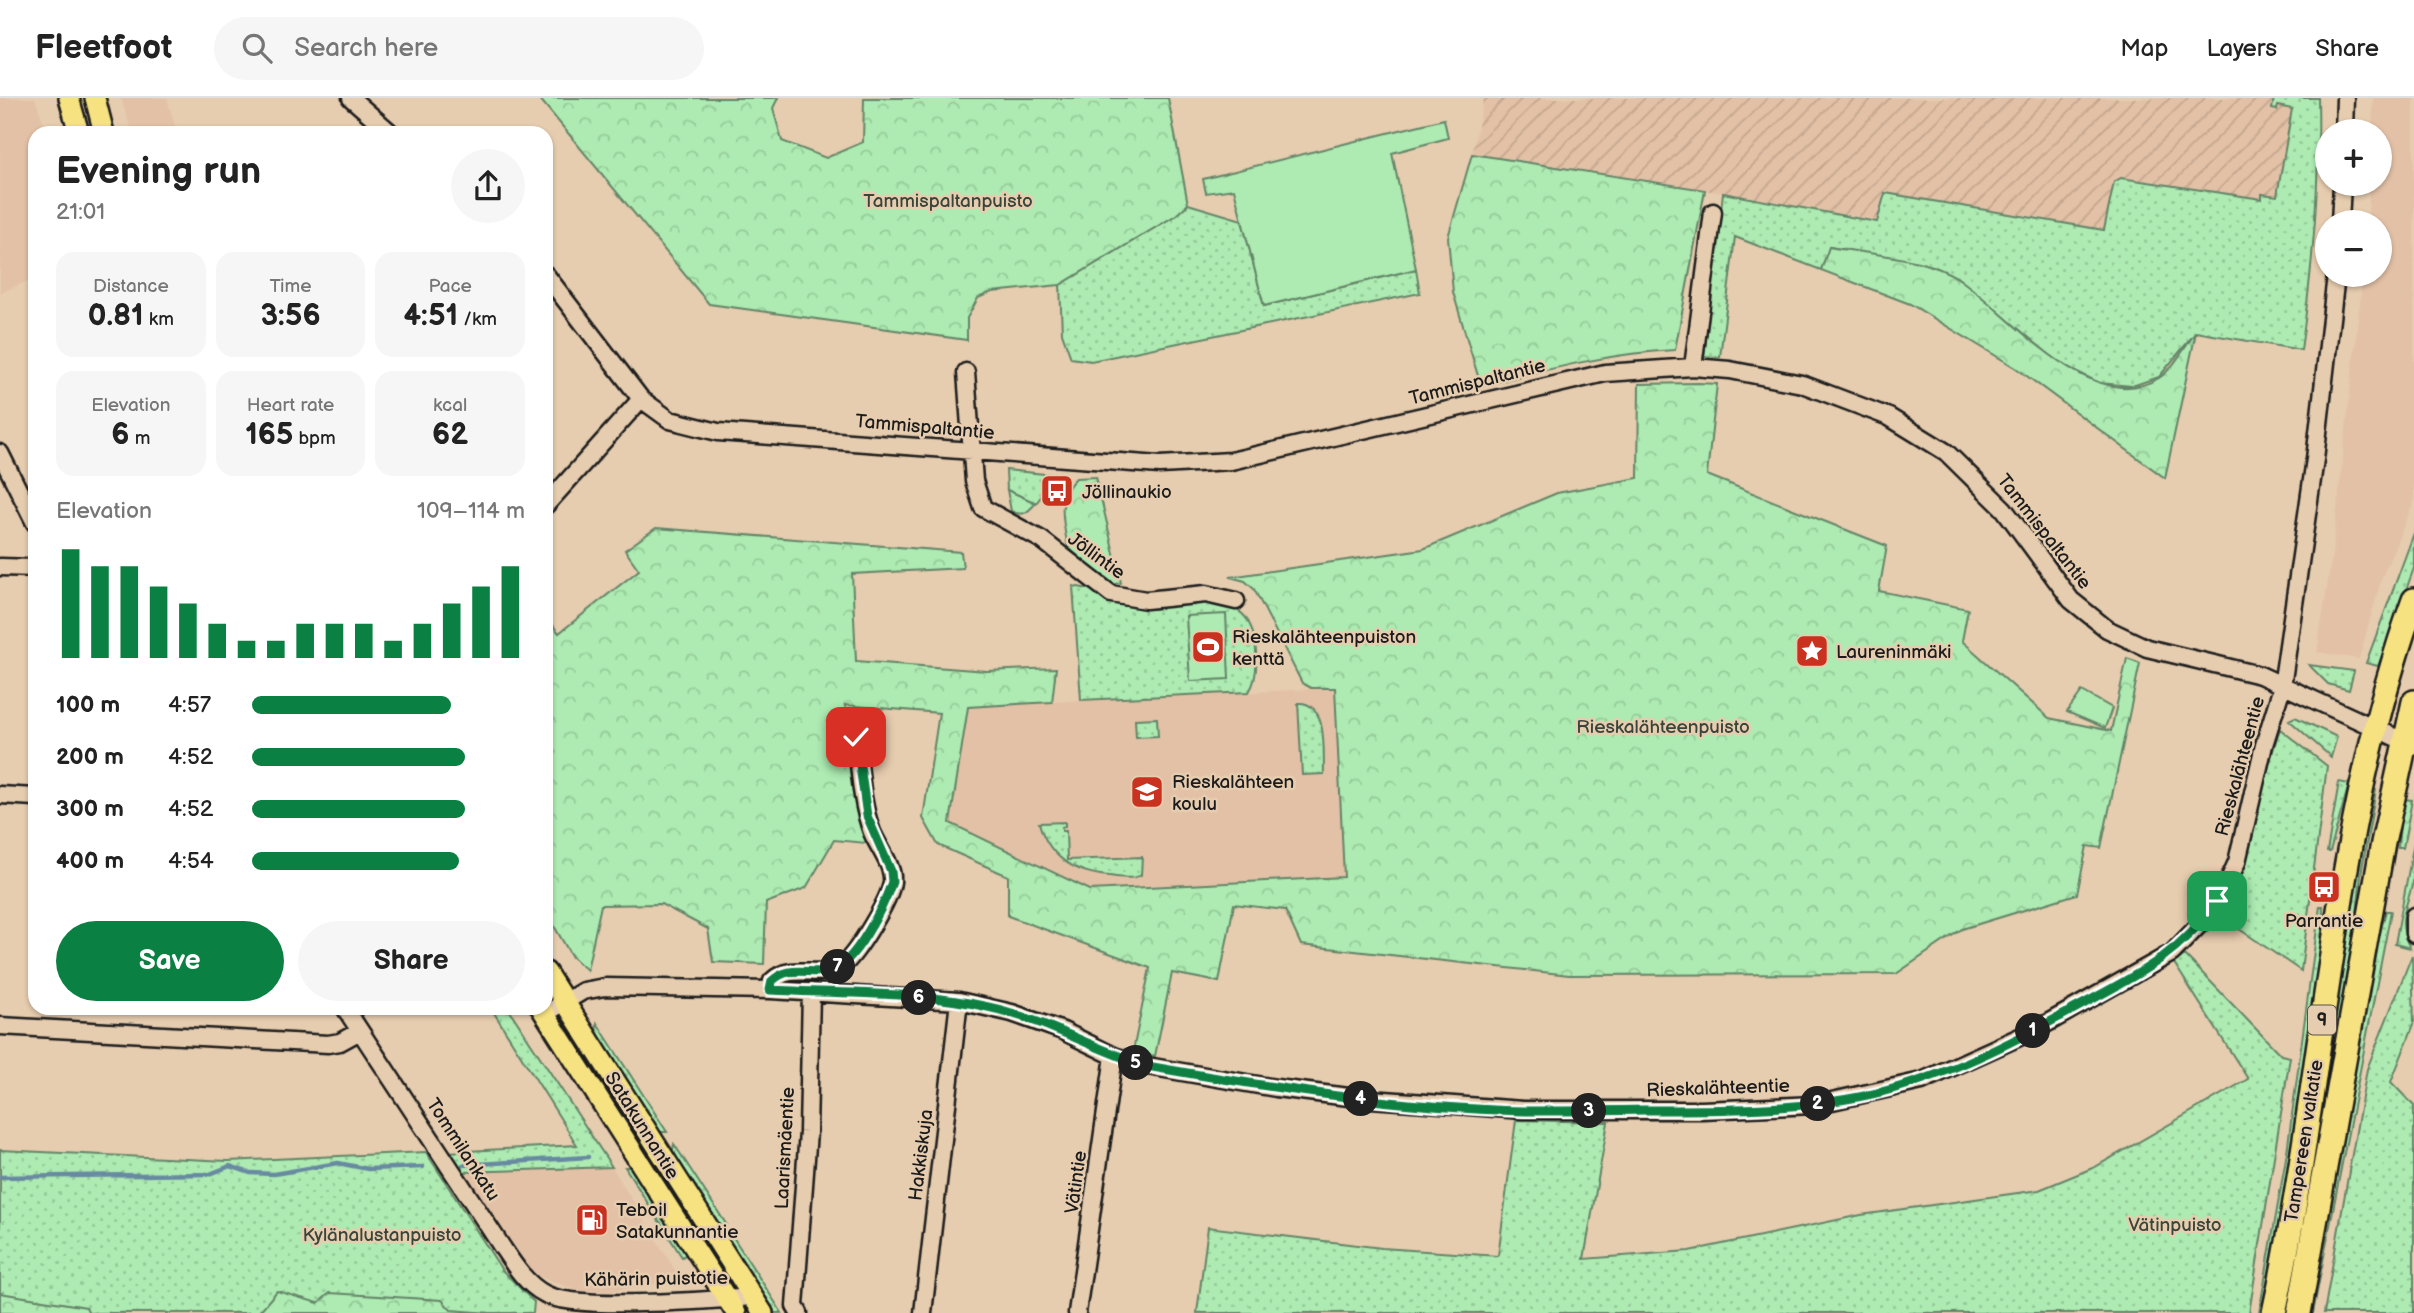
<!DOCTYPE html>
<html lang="en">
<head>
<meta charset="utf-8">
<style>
	body { margin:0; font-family:"Balsamiq Sans",sans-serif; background:#f6f6f6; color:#222; height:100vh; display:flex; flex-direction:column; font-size:26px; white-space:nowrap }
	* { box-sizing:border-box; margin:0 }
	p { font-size:23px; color:#767676 }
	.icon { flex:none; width:38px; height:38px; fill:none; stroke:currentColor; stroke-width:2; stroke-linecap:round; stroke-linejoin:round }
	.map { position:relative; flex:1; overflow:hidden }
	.sheet { position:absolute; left:28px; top:28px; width:525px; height:889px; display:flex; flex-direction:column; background:#fff; border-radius:21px; box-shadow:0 2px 5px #0004 }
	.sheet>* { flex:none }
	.buttons { position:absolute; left:2315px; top:21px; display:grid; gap:14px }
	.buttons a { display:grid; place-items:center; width:77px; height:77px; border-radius:50%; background:#fff; box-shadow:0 2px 5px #0004; font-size:35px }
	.pin { position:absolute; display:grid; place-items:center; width:60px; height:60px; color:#fff; margin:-30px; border-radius:14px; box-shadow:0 4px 10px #0006 }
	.km { position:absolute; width:35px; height:35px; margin:-18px; border-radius:50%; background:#222; color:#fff; font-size:19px; line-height:35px; text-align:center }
	.round { display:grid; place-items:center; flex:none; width:74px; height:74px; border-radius:37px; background:#f6f6f6 }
	.headline { display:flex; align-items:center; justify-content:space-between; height:119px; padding:0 28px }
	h1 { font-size:38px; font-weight:600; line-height:52px }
	.stats { display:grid; grid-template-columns:repeat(3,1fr); gap:10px; height:119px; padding:7px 28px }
	.stats div { display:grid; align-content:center; border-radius:18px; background:#f6f6f6; text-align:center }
	.stats b { font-size:30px; font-weight:600 }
	.stats small { font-size:19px; font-weight:400 }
	.stats p { font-size:19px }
	.chart { height:196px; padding:14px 28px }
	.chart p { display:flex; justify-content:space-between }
	.chart svg { width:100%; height:126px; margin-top:7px; stroke:#0b8043; stroke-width:6 }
	.action { display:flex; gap:14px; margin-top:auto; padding:14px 28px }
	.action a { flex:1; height:80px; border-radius:42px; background:#0b8043; color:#fff; font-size:28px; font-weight:600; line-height:80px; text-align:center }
	.action a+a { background:#f6f6f6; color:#222 }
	ul { padding:0 28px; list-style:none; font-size:23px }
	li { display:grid; grid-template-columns:112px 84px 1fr; align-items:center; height:52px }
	li i { height:18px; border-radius:9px; background:#0b8043 }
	header { display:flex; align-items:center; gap:42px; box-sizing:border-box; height:98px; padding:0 35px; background:#fff; border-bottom:2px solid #e0e0e0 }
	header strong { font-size:33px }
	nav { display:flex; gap:38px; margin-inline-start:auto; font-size:24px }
	.search { width:490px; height:63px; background:#f6f6f6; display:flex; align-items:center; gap:18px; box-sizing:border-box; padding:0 24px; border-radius:38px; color:#767676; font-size:26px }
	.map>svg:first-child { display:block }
	.built { fill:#e3c1a6 }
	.industrial { fill:url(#industrial-furrows) }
	.green { fill:url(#green-dots); stroke:#648467; stroke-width:2 }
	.forest { fill:url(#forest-crowns); stroke:#648467; stroke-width:2 }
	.pitch { fill:#adebb2; stroke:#648467; stroke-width:2 }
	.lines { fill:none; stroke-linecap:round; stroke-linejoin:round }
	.stream { stroke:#688aa1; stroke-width:4.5 }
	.minor-casing { stroke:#1c1c1c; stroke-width:21 }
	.major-casing { stroke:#1c1c1c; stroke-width:24 }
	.highway-casing { stroke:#1c1c1c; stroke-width:28 }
	.minor { stroke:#e7cdaf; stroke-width:16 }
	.major { stroke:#f6e281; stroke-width:19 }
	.highway { stroke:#f6e281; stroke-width:23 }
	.route-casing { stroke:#fff; stroke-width:14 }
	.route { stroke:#0b8043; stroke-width:9 }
	.labels { text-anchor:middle; stroke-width:5; stroke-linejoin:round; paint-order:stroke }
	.shield { fill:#e7cdaf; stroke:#595148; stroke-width:2 }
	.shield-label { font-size:18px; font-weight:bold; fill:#1c1c1c }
	.park-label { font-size:19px; fill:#39453a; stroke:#e7cdaf }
	.street-label { font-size:19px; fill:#1c1c1c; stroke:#e7cdaf }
	.poi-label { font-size:19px; fill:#1c1c1c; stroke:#e7cdaf; text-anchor:start }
</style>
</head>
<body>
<header>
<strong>Fleetfoot</strong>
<div class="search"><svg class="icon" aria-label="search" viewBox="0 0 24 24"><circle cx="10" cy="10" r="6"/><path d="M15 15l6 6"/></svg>Search here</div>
<nav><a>Map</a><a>Layers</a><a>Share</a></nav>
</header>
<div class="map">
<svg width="2414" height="1215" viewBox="0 0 2414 1215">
	<defs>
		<pattern id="industrial-furrows" width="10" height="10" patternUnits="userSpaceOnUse" patternTransform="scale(1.75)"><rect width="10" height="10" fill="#e3c1a6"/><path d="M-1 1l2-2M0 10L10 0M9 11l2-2" fill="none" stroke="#c2a58e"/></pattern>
		<pattern id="green-dots" width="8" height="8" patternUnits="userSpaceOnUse" patternTransform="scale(1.75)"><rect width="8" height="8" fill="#adebb2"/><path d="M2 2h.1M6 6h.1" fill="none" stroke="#94c998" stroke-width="1.8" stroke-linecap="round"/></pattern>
		<pattern id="forest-crowns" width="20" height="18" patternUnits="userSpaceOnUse" patternTransform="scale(1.75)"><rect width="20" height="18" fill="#adebb2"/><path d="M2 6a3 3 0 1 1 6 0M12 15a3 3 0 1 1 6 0" fill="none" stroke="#94c998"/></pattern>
	</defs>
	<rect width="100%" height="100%" fill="#e7cdaf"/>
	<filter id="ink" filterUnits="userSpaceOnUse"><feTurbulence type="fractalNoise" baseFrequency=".0143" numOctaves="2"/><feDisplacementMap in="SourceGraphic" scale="14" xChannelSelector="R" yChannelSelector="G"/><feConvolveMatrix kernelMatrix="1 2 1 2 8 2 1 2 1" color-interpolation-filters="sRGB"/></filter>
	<g filter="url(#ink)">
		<!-- built -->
		<path class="built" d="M 0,0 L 35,0 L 47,35 L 35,35 L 35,180 L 0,195 Z
			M 121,0 L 167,0 L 177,35 L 132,35 Z
			M 2373,0 L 2414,0 L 2414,404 L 2382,479 L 2359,561 L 2317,554 L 2332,457 L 2363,177 L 2380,177 L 2380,124 L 2368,124 L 2369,86 L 2380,86 L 2380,33 L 2372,33 Z
			M 1335,590 L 1344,779 L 1090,792 L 949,725 L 968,608 Z
			M 612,1069 L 681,1182 L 611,1193 L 580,1193 L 540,1179 L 520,1162 L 463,1074 Z"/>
		<!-- industrial -->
		<path class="industrial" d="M 1484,0 L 2318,0 L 2320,58 L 2309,197 L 1723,95 L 1472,56 Z"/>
		<!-- green -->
		<path class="green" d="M 2274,0 L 2318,0 C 2320,85 2313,168 2301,252 L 2196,234 L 2159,279 L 2132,288 L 2099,285 L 2058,264 L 1958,180 L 1933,168 L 1830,149 L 1821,172 L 1735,139 L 1720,259 L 1704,258 L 1723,95 L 1877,124 L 1885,95 L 2104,132 L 2114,84 L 2121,80 L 2262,101 L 2262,96 L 2277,98 L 2292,11 L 2278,8 L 2277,12 L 2272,11 Z
			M 1188,106 L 1242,122 L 1264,208 L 1416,171 L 1420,195 L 1091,263 L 1071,260 L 1062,235 L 1060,187 L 1176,117 Z
			M 1006,372 L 1054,377 L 1054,382 L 1036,405 L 1007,392 Z
			M 2414,435 L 2414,470 L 2378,568 L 2366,565 Z
			M 1073,488 L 1098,493 L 1216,501 C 1227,506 1242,512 1248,523 C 1258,541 1260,577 1249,594 L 1081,602 Z
			M 2309,567 L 2354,573 L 2349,592 L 2328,586 Z
			M 1298,605 C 1329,603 1323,656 1324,676 L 1302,677 Z
			M 2295,619 L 2337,639 L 2331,659 L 2289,622 Z
			M 1157,620 L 1158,638 L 1136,639 L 1135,621 Z
			M 2280,631 L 2327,668 L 2301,873 L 2220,818 C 2254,761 2258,692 2280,631 Z
			M 2339,684 L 2349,686 L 2330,754 L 2327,754 Z
			M 2369,690 L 2376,692 L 2361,776 L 2354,845 L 2290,1215 L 2283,1215 Z
			M 2402,701 L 2412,702 L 2403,750 L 2398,750 Z
			M 1065,724 L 1065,728 L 1062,729 L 1062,733 L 1066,733 L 1067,762 L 1142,759 L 1141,777 C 1132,782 1119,779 1109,778 C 1074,775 1049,760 1039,725 Z
			M 2414,744 C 2414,756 2414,772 2413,784 C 2406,811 2396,824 2410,850 L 2395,846 Z
			M 2320,808 L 2323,808 L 2320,879 L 2269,1196 L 2265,1215 L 2259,1215 L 2287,1054 Z
			M 2386,813 L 2391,813 L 2313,1215 L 2308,1215 L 2368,877 Z
			M 2185,857 L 2281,957 L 2290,959 L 2249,1215 L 1197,1215 L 1208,1129 L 1382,1150 L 1498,1158 L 1516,1022 L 1608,1024 L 1584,1161 L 1689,1153 L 1861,1117 L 2039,1092 L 2095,1069 L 2248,981 L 2174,865 Z
			M 2412,857 L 2414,926 L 2391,984 L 2414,1008 L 2414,1215 L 2324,1215 L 2367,971 Z
			M 491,910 L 508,910 L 612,1069 L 463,1074 L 449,1054 L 577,1047 Z
			M 597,925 L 667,1034 L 658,1034 L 596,936 Z
			M 578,937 L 708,1143 L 702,1146 L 571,942 Z
			M 674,1046 L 726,1126 L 720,1130 L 672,1056 Z
			M 0,1052 L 228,1063 L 426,1054 L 502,1172 L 534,1204 L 533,1215 L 0,1215 Z
			M 625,1069 L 632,1069 L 688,1155 L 682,1159 Z
			M 733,1139 L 782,1215 L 774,1215 L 727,1142 Z"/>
		<!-- forest -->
		<path class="forest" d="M 539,0 L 778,0 L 773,10 L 782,43 L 826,60 L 863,44 L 864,0 L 1168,0 L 1188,106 L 1176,117 L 1060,187 L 992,194 L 978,200 L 967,220 L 967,242 L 709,206 Z
			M 1472,56 L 1705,92 L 1675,252 C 1609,255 1545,272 1481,288 L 1453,194 L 1448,139 Z
			M 1829,149 C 1868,156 1927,159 1959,181 C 2008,214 2091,321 2159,280 C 2173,271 2186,247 2196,234 L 2165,380 L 2016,270 L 1910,206 L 1821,172 Z
			M 1698,285 L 1717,286 L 1707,377 L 1887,448 L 1879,493 L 1968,511 L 1962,543 L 2049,620 L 2111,633 L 2127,560 L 2140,565 L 2101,750 L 2087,748 L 2077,796 L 1962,831 L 1896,876 L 1569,877 L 1301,847 L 1285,812 L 1234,806 L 1219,884 L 1172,875 L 1155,958 L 1133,953 L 1150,870 L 1008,818 L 1008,778 L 938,747 L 923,720 L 939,615 L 845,607 L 866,745 L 834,742 L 806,790 L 766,805 L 764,866 L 713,864 L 708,831 L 661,806 L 601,807 L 587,872 L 572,859 L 546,814 L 546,551 L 552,545 L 546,537 L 546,519 L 559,535 L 639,472 L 625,452 L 656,430 L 961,454 L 963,470 L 852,476 L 856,563 L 987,573 L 1056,570 L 1052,604 L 968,609 L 950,725 L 1090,792 L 1344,779 L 1335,590 L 1311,590 L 1302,585 L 1254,491 L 1245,483 L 1230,479 L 1423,451 L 1557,395 L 1638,380 L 1639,286 Z
			M 1096,379 L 1121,485 L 1109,487 L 1068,449 C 1063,425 1056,398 1076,380 Z
			M 1007,392 L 1036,405 C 1027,415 1023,419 1011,413 Z
			M 277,1193 L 318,1205 L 330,1195 L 442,1202 L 451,1212 L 490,1215 L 258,1215 Z
			M 0,1195 L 86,1209 L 89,1215 L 0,1215 Z"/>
		<!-- pitch -->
		<path class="pitch" d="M 1444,21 L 1448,40 L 1392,55 L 1416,171 L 1264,208 L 1234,91 L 1206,95 L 1203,81 Z
			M 1226,516 L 1229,581 L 1190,583 L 1186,518 Z
			M 2082,593 L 2112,610 L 2105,630 L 2067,614 Z"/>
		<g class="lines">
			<!-- stream -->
			<path class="stream" d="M 463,1067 L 588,1059
				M 0,1079 L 210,1076 L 230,1068 L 250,1075 L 274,1076 L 338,1065 L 368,1071 L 423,1069"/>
			<defs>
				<path id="minor" d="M 351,0 L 391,35
					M 2344,33 L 2345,0
					M 2340,124 L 2342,86
					M 546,177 L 641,301 L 670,322 L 718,334 L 1160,367 L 1231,363 L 1605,275 L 1693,269 L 1730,272 L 1802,286 L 1889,319 L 1946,354 L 2004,411 L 2071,502 L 2107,531 L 2147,550 L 2260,577 L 2414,648
					M 1693,269 L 1713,114
					M 966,274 L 974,383 L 983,410 L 1042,442 L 1111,496 L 1146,502 L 1206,496 L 1236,503
					M 0,355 L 35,425
					M 546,407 L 641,301
					M 0,469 L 35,470
					M 0,697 L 35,699
					M 2414,818 L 2414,836
					M 770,892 L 772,883 C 793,863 821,883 843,867 C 857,855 890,802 892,784 C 894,768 878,749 872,734 C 861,705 860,670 856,639
					M 345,910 L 502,1149 C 514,1167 526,1186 545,1196 C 575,1213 713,1202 753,1199
					M 545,916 L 583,893 L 605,889 L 770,892 L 959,903 L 1012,915 L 1063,933 L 1114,958 L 1147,968 L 1276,990 L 1357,1000 L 1523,1012 L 1702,1012 L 1814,1007 L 1922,983 L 2035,932 L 2172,855 L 2202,824 L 2223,795 L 2237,764 L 2264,647 L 2282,589 L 2315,361 L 2336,177
					M 0,928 L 328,946 L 340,944 L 360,933
					M 799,1215 L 795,1208 L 808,1034 L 811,894
					M 923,1215 L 959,903
					M 1077,1215 L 1114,958"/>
				<path id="major" d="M 69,0 L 79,35
					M 95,0 L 104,35
					M 546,874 L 763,1215
					M 541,910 L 736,1215"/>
				<path id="highway" d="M 2274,1215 C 2325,978 2331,732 2414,502
					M 2299,1215 L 2383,745 L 2414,604"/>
			</defs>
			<!-- minor casing -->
			<use href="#minor" class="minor-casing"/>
			<!-- major casing -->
			<use href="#major" class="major-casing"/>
			<!-- highway casing -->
			<use href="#highway" class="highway-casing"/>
			<!-- minor -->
			<use href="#minor" class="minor"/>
			<!-- major -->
			<use href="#major" class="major"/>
			<!-- highway -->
			<use href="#highway" class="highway"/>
		</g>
	</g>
	<g class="lines" filter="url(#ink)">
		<defs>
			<path id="route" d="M 856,639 L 867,718 L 891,773 L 892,784 C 884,807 855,867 830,873 C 808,877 790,866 772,883 L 770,892 C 841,896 918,893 988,909 C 1044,921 1093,951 1147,968 C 1272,990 1398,1010 1525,1013 C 1565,1013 1604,1013 1644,1012 C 1723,1012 1804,1013 1881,994 C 1949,977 2013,944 2074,911 C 2133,879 2177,860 2217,803"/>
		</defs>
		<!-- route casing -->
		<use href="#route" class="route-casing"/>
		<!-- route -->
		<use href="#route" class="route"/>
	</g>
	<!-- icons -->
	<defs>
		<symbol id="bus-square" viewBox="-11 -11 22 22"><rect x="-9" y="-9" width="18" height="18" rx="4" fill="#c8321e" stroke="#e7cdaf"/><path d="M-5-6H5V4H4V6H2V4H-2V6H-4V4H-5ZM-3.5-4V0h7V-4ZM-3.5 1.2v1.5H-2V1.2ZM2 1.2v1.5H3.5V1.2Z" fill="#fff"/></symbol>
		<symbol id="stadium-square" viewBox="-11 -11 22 22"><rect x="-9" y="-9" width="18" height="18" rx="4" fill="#c8321e" stroke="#e7cdaf"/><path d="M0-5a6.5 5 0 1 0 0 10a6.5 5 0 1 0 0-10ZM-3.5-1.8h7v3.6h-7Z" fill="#fff"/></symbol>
		<symbol id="sight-square" viewBox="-11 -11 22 22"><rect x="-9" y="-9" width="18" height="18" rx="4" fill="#c8321e" stroke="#e7cdaf"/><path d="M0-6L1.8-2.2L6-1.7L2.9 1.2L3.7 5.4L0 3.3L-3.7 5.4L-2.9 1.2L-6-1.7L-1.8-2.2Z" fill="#fff"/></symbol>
		<symbol id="school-square" viewBox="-11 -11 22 22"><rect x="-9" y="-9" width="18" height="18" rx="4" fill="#c8321e" stroke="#e7cdaf"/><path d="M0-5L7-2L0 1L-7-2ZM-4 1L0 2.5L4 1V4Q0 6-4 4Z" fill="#fff"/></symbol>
		<symbol id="fuel-square" viewBox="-11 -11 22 22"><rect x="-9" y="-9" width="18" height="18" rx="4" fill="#c8321e" stroke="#e7cdaf"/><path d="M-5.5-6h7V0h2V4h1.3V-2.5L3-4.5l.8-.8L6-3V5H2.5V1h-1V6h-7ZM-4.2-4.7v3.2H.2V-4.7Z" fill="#fff"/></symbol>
	</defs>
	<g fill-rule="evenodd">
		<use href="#bus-square" x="1038" y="374" width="38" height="38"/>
		<use href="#stadium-square" x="1189" y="530" width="38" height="38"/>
		<use href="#sight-square" x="1793" y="534" width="38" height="38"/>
		<use href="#school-square" x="1128" y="675" width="38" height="38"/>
		<use href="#bus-square" x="2305" y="770" width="38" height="38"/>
		<use href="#fuel-square" x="573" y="1103" width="38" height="38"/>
	</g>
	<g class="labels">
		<!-- shield labels -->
		<rect class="shield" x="2308" y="907.5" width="28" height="29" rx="5"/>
		<g class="shield-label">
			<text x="2322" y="928">9</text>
		</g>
		<!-- park labels -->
		<g class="park-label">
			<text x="948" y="109">Tammispaltanpuisto</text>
			<text x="1663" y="635">Rieskalähteenpuisto</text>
			<text x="2175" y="1133">Vätinpuisto</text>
			<text x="382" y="1143">Kylänalustanpuisto</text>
		</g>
		<!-- street labels -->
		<g class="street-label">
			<text transform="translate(1477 283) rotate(-14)" y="7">Tammispaltantie</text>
			<text transform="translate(925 328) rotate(5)" y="7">Tammispaltantie</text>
			<text transform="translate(2045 433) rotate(52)" y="7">Tammispaltantie</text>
			<text transform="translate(1097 457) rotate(36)" y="7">Jöllintie</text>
			<text transform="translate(2239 668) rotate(-75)" y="7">Rieskalähteentie</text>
			<text transform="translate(1718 989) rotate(-2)" y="7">Rieskalähteentie</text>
			<text transform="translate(643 1027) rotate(58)" y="7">Satakunnantie</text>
			<text transform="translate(2303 1043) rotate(-81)" y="7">Tampereen valtatie</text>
			<text transform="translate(784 1050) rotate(-87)" y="7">Laarismäentie</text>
			<text transform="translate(464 1051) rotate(57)" y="7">Tommilankatu</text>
			<text transform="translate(920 1057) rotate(-83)" y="7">Hakkiskuja</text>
			<text transform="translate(1075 1084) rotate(-82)" y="7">Vätintie</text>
			<text transform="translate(656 1180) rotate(-1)" y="7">Kähärin puistotie</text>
		</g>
		<!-- poi labels -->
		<g class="poi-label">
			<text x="1082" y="400">Jöllinaukio</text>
			<text x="1232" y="545">Rieskalähteenpuiston<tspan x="1232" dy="22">kenttä</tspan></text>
			<text x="1836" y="560">Laureninmäki</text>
			<text x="1172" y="690">Rieskalähteen<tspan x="1172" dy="22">koulu</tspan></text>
			<text x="2324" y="829" text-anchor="middle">Parrantie</text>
			<text x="616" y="1118">Teboil<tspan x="616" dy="22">Satakunnantie</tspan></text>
		</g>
	</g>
</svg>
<div class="buttons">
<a>+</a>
<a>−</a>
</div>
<div class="pin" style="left:2217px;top:803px;background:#1e9e55"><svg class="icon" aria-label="arrive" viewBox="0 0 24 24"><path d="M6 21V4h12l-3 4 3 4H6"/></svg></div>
<div class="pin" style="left:856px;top:639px;background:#d93025"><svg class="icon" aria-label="check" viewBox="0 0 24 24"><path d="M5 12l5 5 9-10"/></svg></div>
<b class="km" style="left:2033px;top:933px">1</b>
<b class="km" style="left:1818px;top:1006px">2</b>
<b class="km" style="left:1589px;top:1013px">3</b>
<b class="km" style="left:1361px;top:1001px">4</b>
<b class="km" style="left:1136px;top:965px">5</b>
<b class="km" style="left:919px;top:900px">6</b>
<b class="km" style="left:838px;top:869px">7</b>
<section class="sheet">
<div class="headline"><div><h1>Evening run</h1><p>21:01</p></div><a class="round"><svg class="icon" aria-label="share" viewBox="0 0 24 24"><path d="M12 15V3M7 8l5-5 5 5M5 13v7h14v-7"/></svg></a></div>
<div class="stats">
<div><p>Distance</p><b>0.81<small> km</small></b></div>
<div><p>Time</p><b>3:56</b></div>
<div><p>Pace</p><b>4:51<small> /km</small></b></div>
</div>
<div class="stats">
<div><p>Elevation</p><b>6<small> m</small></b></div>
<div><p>Heart rate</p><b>165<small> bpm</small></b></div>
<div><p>kcal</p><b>62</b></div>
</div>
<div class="chart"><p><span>Elevation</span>109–114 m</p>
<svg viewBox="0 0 160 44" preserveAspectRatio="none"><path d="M5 44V6M15 44V12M25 44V12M35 44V19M45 44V25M55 44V32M65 44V38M75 44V38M85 44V32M95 44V32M105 44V32M115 44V38M125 44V32M135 44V25M145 44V19M155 44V12"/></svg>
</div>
<ul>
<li><b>100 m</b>4:57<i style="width:73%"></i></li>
<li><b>200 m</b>4:52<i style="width:78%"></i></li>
<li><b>300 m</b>4:52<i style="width:78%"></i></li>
<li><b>400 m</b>4:54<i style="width:76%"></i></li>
</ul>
<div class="action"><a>Save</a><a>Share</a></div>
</section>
</div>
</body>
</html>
